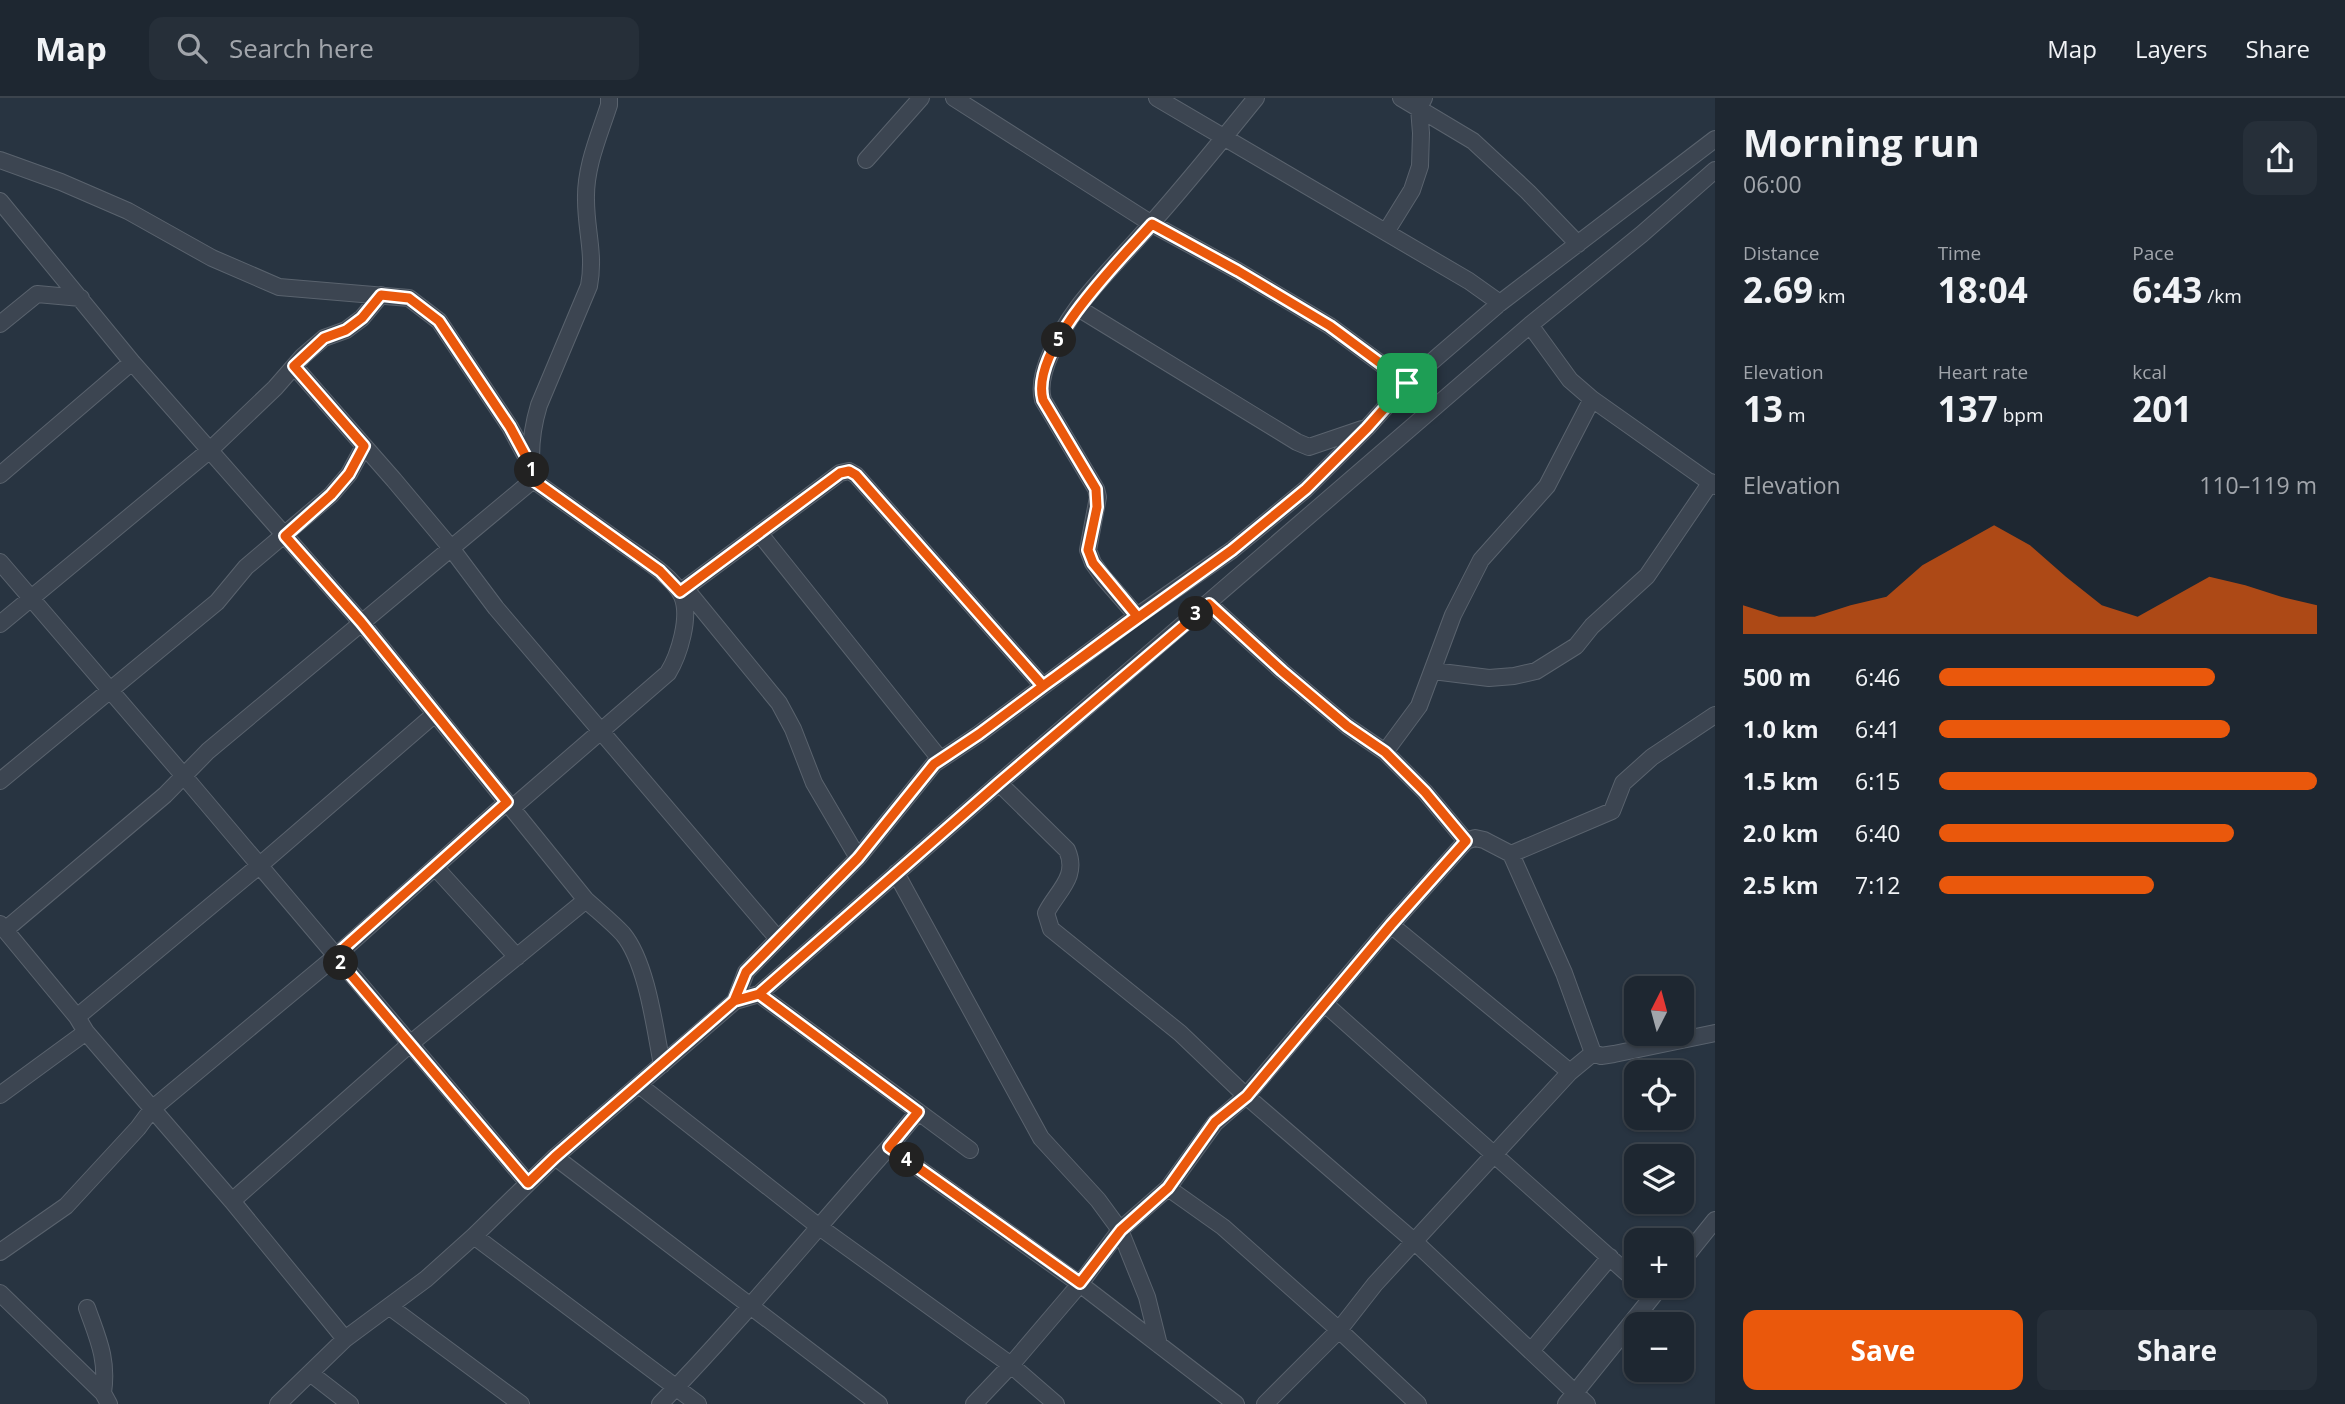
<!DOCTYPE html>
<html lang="en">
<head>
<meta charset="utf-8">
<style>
	body { margin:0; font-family:"Open Sans",sans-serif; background:#262f39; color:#f1f3f6; height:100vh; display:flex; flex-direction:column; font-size:26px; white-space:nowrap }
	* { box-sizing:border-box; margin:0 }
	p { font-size:23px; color:#a1a5ab }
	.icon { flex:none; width:38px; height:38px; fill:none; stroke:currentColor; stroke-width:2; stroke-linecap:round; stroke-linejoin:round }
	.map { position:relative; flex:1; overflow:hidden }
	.drawer { display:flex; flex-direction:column; background:#1e2731; width:630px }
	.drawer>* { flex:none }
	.needle { width:46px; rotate:6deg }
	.tools { position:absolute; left:1624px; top:878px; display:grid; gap:14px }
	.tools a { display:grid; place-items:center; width:70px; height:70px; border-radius:14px; background:#1e2731; box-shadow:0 2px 5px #0004,0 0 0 2px #3c444d; font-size:35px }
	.pin { position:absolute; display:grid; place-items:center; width:60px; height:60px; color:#fff; margin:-30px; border-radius:14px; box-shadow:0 4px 10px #0006 }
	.km { position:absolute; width:35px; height:35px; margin:-18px; border-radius:50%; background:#222; color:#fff; font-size:19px; line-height:35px; text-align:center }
	.round { display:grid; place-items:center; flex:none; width:74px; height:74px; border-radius:14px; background:#262f39 }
	.overview { display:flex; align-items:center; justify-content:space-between; height:119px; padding:0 28px }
	h1 { font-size:38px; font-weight:700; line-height:52px }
	.stats { display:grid; grid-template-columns:repeat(3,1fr); gap:10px; height:119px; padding:7px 28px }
	.stats div { display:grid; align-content:center }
	.stats b { font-size:35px; font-weight:700 }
	.stats small { font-size:19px; font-weight:400 }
	.stats p { font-size:19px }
	.chart { height:196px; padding:14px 28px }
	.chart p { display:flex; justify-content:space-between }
	.chart svg { width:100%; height:126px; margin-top:7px; fill:#ea580c; opacity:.7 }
	.action { display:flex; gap:14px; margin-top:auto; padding:14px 28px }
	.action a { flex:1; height:80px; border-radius:14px; background:#ea580c; color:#fff; font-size:28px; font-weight:700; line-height:80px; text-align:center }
	.action a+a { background:#262f39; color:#f1f3f6 }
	ul { padding:0 28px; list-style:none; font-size:23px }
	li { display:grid; grid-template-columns:112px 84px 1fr; align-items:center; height:52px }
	li i { height:18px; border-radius:9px; background:#ea580c }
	header { display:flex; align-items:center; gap:42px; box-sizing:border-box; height:98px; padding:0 35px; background:#1e2731; border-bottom:2px solid #3c444d }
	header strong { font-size:33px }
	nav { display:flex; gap:38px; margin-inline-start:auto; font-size:24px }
	.search { width:490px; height:63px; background:#262f39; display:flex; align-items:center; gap:18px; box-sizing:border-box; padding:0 24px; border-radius:14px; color:#a1a5ab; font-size:26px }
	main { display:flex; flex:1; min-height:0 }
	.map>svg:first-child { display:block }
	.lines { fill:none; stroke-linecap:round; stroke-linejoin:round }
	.street-casing { stroke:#5a636e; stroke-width:18 }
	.street { stroke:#3c4551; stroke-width:16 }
	.route-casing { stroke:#fff; stroke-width:14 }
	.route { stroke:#ea580c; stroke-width:9 }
</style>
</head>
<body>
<header>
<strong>Map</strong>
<div class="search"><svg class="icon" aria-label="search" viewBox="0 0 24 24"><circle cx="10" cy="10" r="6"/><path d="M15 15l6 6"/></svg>Search here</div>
<nav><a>Map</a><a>Layers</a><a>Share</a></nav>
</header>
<main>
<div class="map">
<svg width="1715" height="1306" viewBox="0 0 1715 1306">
	<rect width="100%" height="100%" fill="#283441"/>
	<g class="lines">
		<defs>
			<path id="street" d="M 954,0 L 1152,126 L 1238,173 L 1330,228 L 1407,285
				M 1157,0 L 1469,183 L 1500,205
				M 1401,0 L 1473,43 L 1528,94 L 1578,146
				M 0,62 L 61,84 L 128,113 L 212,160 L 279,189 L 409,200 L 439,223 L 510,329 L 531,368
				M 866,62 L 921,0
				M 0,103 L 132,264 L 361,524 L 586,802 C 598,813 612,824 623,836 C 647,865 655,931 662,967
				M 1386,134 L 1412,92 L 1420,68 L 1421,35 L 1419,10 L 1424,0
				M 1078,210 L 1297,344 L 1309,349 L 1362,331
				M 0,226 L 37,196 L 81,200
				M 1530,227 L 1570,282 L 1592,301 L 1715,388
				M 294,268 L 394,382 L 451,450 L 496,510 L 778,841
				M 0,377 L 132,264
				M 760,436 L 940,661
				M 0,464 L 183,677 L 528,1085
				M 685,490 L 779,605 L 793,631 L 814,685 L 858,760
				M 680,494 L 840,375 L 849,373 L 856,377 L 1043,588
				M 1209,506 L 1282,573 L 1347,628 L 1385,654 L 1425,694 L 1466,743
				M 1137,518 L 1103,479 L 1093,465 L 1088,452 L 1098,399 L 1096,391 L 1043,302 C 1035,275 1062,231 1078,209 C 1099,181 1126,155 1149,128 C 1186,87 1221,43 1256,0
				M 0,526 L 210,352 L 275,290 L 303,258 L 324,240 L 346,232 L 362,220 L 381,197
				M 1433,573 L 1489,580 L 1514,578 L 1536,573 L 1576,548 L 1592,528 L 1647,478 L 1711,384
				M 1385,654 L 1419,608 L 1453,517 L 1481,462 L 1547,388 L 1592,301
				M 0,683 L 217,504 L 246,469 L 331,397 L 349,376 L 364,348
				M 999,685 L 1067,752 C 1079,779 1057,793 1046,815 L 1051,831 L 1180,935 L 1246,998 L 1415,1144 L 1587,1306
				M 512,710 L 668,575 C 679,557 691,519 682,498 C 673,478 639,458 621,445 C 592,424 562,403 533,382 C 529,357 532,330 539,307 L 589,188 C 595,156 586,133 586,102 C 585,69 599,38 609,7 L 609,0
				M 1511,756 L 1612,713 L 1623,685 L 1652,659 L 1715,617
				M 435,769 L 517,859
				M 896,775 L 1041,1040 L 1098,1102 L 1120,1132 L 1147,1199 L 1159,1247
				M 0,826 L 77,919 L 86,934 L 232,1103 L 345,1241
				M 1391,827 L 1570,974
				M 5,832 L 165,697 L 208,653 L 533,382
				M 759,896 L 970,1052
				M 735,903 L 746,874 L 858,760 L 934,666 L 979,636 L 1137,518 L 1232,452 L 1306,391 L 1367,330 L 1407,285 L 1500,205 L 1715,41
				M 1325,906 L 1636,1183
				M 77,919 L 260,767 L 435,616
				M 639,987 L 818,1128 L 1011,1267 L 1056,1306
				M 0,997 L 86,934
				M 889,1049 L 918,1014
				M 555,1059 L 879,1306
				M 1168,1090 L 1223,1129 L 1339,1232 L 1418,1306
				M 232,1103 L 410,946 L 586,802
				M 474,1138 L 698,1306
				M 0,1154 L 66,1108 L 138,1030 L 152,1011 L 336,858 L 507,704
				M 1682,1163 L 1715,1122
				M 0,1195 L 103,1295 L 109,1306
				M 390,1209 L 521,1306
				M 87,1210 C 98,1241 108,1261 103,1295
				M 1531,1253 L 1610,1159
				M 310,1275 L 350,1306
				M 278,1306 L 345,1241 L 426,1181 L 474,1138 L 555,1059 L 735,903 L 759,896 L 999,685 L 1530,227 L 1642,136 L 1715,72
				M 660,1306 C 740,1224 812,1135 889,1049 L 1080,1186 L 1236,1306
				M 974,1306 L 1011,1267 L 1080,1186 L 1120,1132 L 1168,1090 L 1215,1025 L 1246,998 L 1391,827 L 1466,743 L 1475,740 L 1484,742 L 1511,756 L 1564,875 L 1593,955 L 1601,958 L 1614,956 L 1715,935
				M 1265,1306 L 1339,1232 L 1375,1186 L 1570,974 L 1593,955
				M 1566,1306 L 1661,1188"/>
		</defs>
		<!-- street casing -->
		<use href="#street" class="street-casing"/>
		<!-- street -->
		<use href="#street" class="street"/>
	</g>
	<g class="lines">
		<defs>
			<path id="route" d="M 1407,285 L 1367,330 L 1306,391 L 1232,452 L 1043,588 L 856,377 L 849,373 L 840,375 L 680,494 L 660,473 L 533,382 L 531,368 L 510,329 L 439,223 L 409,200 L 381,197 L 362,220 L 346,232 L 324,240 L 294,268 L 364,348 L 349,376 L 331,397 L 285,438 L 361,524 L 507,704 L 335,858 L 528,1085 L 555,1059 L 734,903 L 759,896 L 999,685 L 1209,506 L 1282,573 L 1347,628 L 1385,654 L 1425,694 L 1466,743 L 1391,827 L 1247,998 L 1215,1024 L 1168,1090 L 1121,1132 L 1080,1185 L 889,1049 L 918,1014 L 759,896 L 734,903 L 746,874 L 858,760 L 934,666 L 979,636 L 1137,518 L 1093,465 L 1088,452 L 1097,409 L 1096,391 L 1043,302 C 1029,251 1120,162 1152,126 L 1238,173 L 1330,228 L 1407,285"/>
		</defs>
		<!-- route casing -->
		<use href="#route" class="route-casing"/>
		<!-- route -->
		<use href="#route" class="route"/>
	</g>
</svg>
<div class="tools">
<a><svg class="needle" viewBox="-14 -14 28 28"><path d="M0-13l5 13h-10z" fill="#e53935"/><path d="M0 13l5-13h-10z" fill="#a1a5ab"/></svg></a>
<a><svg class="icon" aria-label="locate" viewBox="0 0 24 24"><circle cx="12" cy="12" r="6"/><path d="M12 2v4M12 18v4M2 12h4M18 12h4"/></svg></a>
<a><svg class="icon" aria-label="layers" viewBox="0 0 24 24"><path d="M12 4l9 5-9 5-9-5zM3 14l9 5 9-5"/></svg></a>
<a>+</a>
<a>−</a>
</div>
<div class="pin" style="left:1407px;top:285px;background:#1e9e55"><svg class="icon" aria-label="arrive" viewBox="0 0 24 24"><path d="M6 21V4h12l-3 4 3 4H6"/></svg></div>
<b class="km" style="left:532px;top:372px">1</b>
<b class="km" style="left:341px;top:865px">2</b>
<b class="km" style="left:1196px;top:516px">3</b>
<b class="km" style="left:907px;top:1062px">4</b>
<b class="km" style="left:1059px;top:242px">5</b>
</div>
<section class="drawer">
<div class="overview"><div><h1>Morning run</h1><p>06:00</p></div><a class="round"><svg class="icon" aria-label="share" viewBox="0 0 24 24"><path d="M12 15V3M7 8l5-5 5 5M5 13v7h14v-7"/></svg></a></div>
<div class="stats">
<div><p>Distance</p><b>2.69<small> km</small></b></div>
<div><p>Time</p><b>18:04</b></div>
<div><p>Pace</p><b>6:43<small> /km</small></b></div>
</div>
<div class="stats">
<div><p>Elevation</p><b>13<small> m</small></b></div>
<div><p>Heart rate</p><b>137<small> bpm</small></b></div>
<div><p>kcal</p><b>201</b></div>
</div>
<div class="chart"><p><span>Elevation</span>110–119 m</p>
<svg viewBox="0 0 160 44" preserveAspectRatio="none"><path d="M0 44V34L10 38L20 38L30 34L40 31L50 20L60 13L70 6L80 13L90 24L100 34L110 38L120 31L130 24L140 27L150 31L160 34V44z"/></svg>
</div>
<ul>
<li><b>500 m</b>6:46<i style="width:73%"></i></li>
<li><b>1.0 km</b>6:41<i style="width:77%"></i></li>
<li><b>1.5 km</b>6:15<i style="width:100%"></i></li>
<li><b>2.0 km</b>6:40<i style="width:78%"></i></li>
<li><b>2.5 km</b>7:12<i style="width:57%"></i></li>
</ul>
<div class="action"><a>Save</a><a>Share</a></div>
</section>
</main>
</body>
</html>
